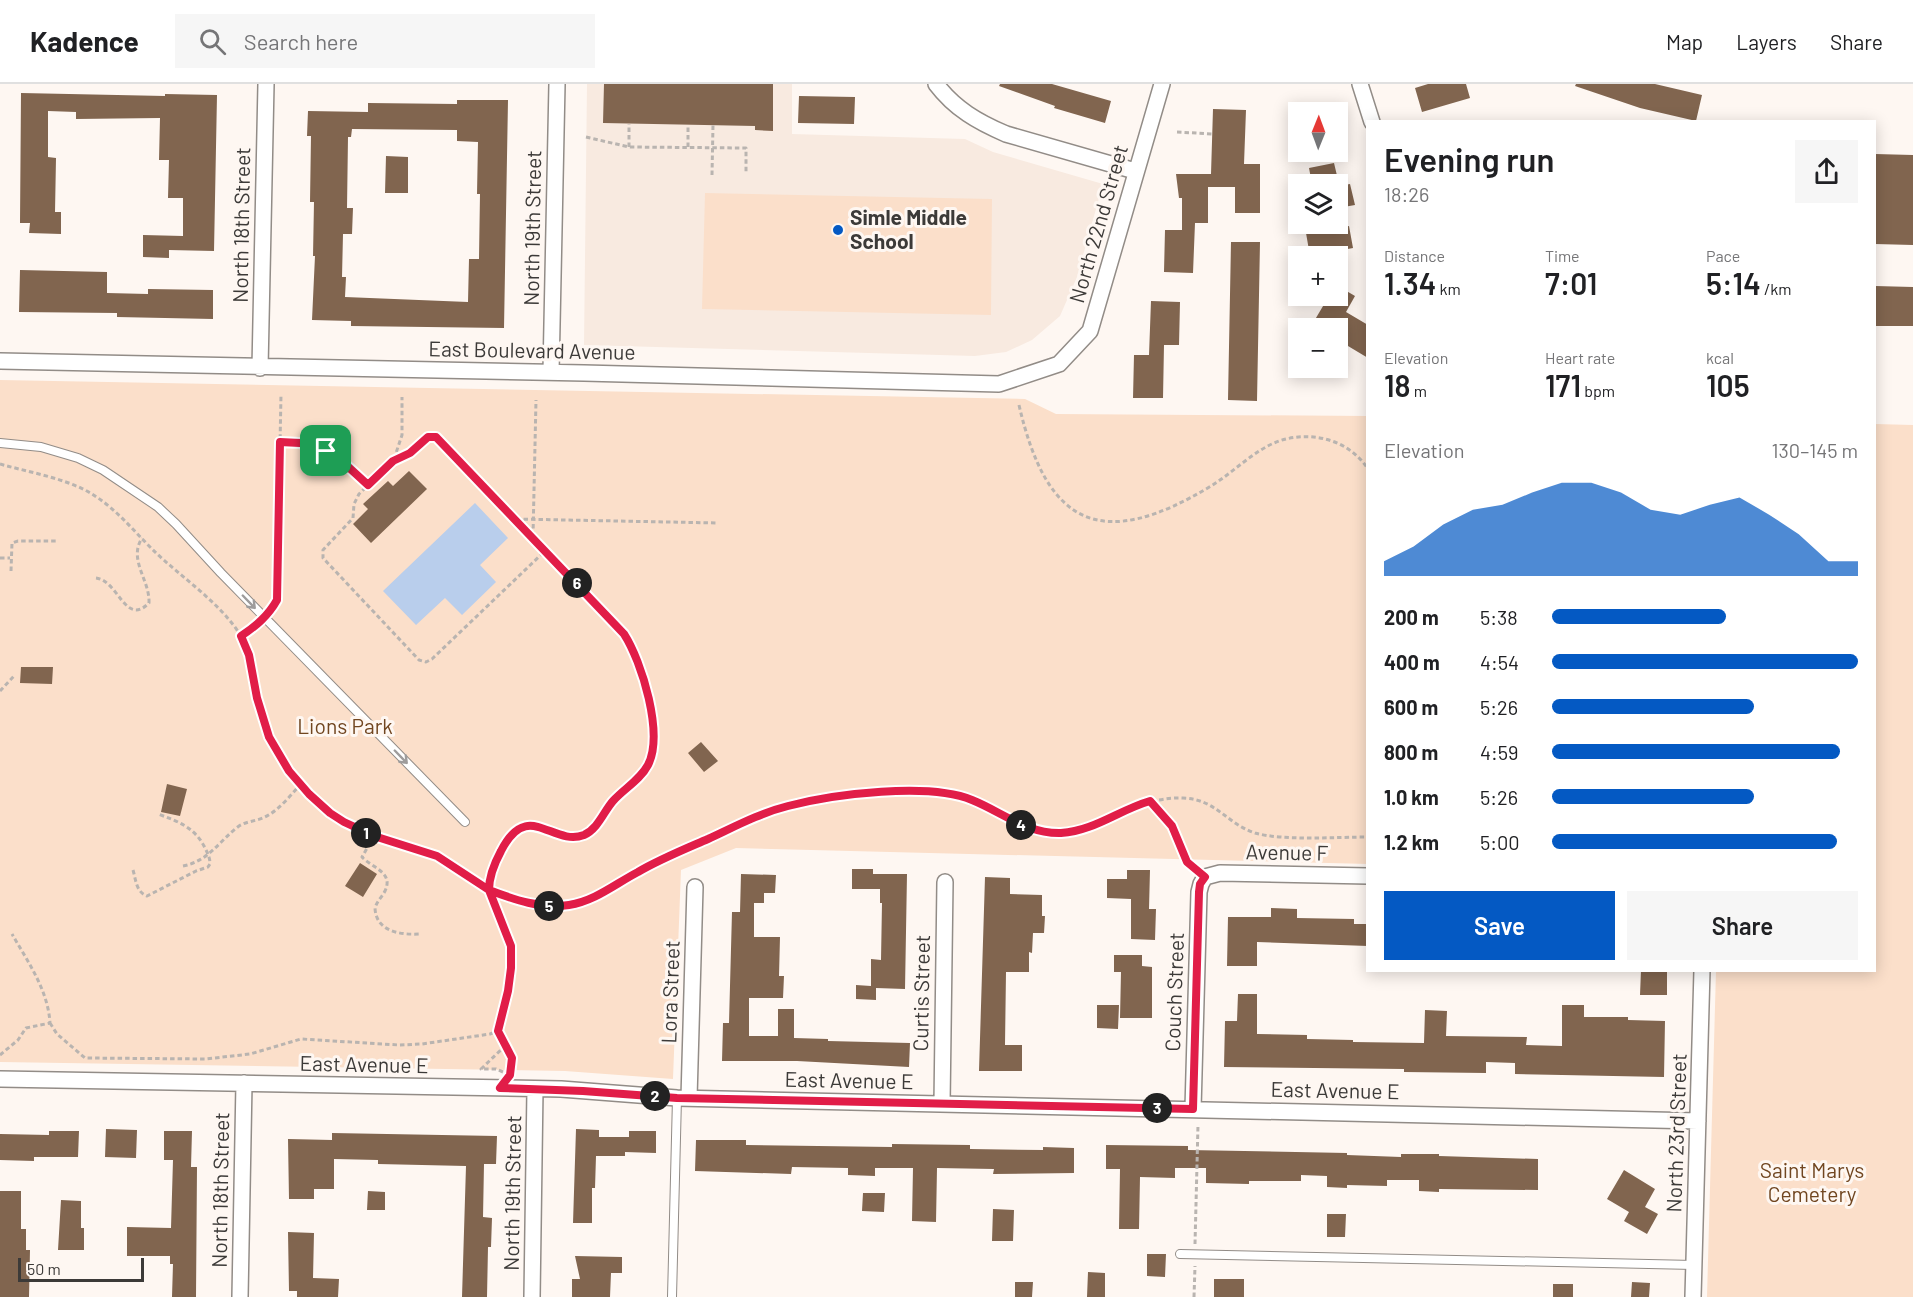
<!DOCTYPE html>
<html lang="en">
<head>
<meta charset="utf-8">
<style>
	body { margin:0; font-family:Barlow,sans-serif; background:#f6f6f6; color:#202124; height:100vh; display:flex; flex-direction:column; font-size:22px; white-space:nowrap }
	* { box-sizing:border-box; margin:0 }
	p { font-size:20px; color:#757577 }
	.icon { flex:none; width:33px; height:33px; fill:none; stroke:currentColor; stroke-width:2; stroke-linecap:round; stroke-linejoin:round }
	.map { position:relative; flex:1; overflow:hidden }
	.details { position:absolute; left:1366px; top:36px; width:510px; height:852px; display:flex; flex-direction:column; background:#fff; border-radius:0px; box-shadow:0 3px 15px #0003 }
	.details>* { flex:none }
	.needle { width:39px; rotate:1deg }
	.buttons { position:absolute; left:1288px; top:18px; display:grid; gap:12px }
	.buttons a { display:grid; place-items:center; width:60px; height:60px; border-radius:0px; background:#fff; box-shadow:0 3px 15px #0003; font-size:30px }
	.scale { position:absolute; left:18px; bottom:15px; width:126px; box-sizing:border-box; padding-left:6px; border:3px solid #3c3a38; border-top:0; font-size:16px; line-height:21px; white-space:nowrap; color:#3c3a38; -webkit-text-stroke:4px #fef7f2; paint-order:stroke }
	.pin { position:absolute; display:grid; place-items:center; width:51px; height:51px; color:#fff; margin:-26px; border-radius:12px; box-shadow:0 3px 9px #0006 }
	.km { position:absolute; width:30px; height:30px; margin:-15px; border-radius:50%; background:#222; color:#fff; font-size:16px; line-height:30px; text-align:center }
	.round { display:grid; place-items:center; flex:none; width:63px; height:63px; border-radius:0px; background:#f6f6f6 }
	.headline { display:flex; align-items:center; justify-content:space-between; height:102px; padding:0 18px }
	h1 { font-size:33px; font-weight:600; line-height:45px }
	.stats { display:grid; grid-template-columns:repeat(3,1fr); gap:9px; height:102px; padding:6px 18px }
	.stats div { display:grid; align-content:center }
	.stats b { font-size:30px; font-weight:600 }
	.stats small { font-size:16px; font-weight:400 }
	.stats p { font-size:16px }
	.chart { height:168px; padding:12px 18px }
	.chart p { display:flex; justify-content:space-between }
	.chart svg { width:100%; height:108px; margin-top:6px; fill:#0459c3; opacity:.7 }
	.action { display:flex; gap:12px; margin-top:auto; padding:12px 18px }
	.action a { flex:1; height:69px; border-radius:0px; background:#0459c3; color:#fff; font-size:24px; font-weight:600; line-height:69px; text-align:center }
	.action a+a { background:#f6f6f6; color:#202124 }
	ul { padding:0 18px; list-style:none; font-size:20px }
	li { display:grid; grid-template-columns:96px 72px 1fr; align-items:center; height:45px }
	li i { height:15px; border-radius:8px; background:#0459c3 }
	header { display:flex; align-items:center; gap:36px; box-sizing:border-box; height:84px; padding:0 30px; background:#fff; border-bottom:2px solid #e0e0e0 }
	header strong { font-size:28px }
	nav { display:flex; gap:33px; margin-inline-start:auto; font-size:21px }
	.search { width:420px; height:54px; background:#f6f6f6; display:flex; align-items:center; gap:15px; box-sizing:border-box; padding:0 21px; border-radius:0px; color:#757577; font-size:22px }
	.map>svg:first-child { display:block }
	.built { fill:#f8eae0 }
	.green { fill:#fbdfca }
	.water { fill:#b9ceec }
	.building { fill:#81654f; fill-rule:evenodd }
	.lines { fill:none; stroke-linecap:round; stroke-linejoin:round }
	.service-casing { stroke:#928c87; stroke-width:10 }
	.minor-casing { stroke:#928c87; stroke-width:18 }
	.path { stroke:#b9b4b0; stroke-width:3; stroke-dasharray:4.5 3; stroke-linecap:butt }
	.service { stroke:#fff; stroke-width:8 }
	.minor { stroke:#fff; stroke-width:15 }
	.oneway { stroke:#9e9c9c }
	.route-casing { stroke:#fff; stroke-width:12 }
	.route { stroke:#e11d48; stroke-width:8 }
	.poi-dot { fill:#0459c3; stroke:#fef7f2; stroke-width:2 }
	.labels { text-anchor:middle; stroke-width:6; stroke-linejoin:round; paint-order:stroke }
	.poi-label { font-size:21px; font-weight:bold; fill:#3c3a38; stroke:#fef7f2; text-anchor:start }
	.street-label { font-size:21px; fill:#3c3a38; stroke:#fef7f2 }
	.park-label { font-size:21px; fill:#714620; stroke:#fef7f2 }
</style>
</head>
<body>
<header>
<strong>Kadence</strong>
<div class="search"><svg class="icon" aria-label="search" viewBox="0 0 24 24"><circle cx="10" cy="10" r="6"/><path d="M15 15l6 6"/></svg>Search here</div>
<nav><a>Map</a><a>Layers</a><a>Share</a></nav>
</header>
<div class="map">
<svg width="1913" height="1213" viewBox="0 0 1913 1213">
	<rect width="100%" height="100%" fill="#fef7f2"/>
	<!-- built -->
	<path class="built" d="M 587,0 L 792,0 L 792,50 L 965,55 L 993,68 L 1103,100 L 1077,193 L 1060,232 L 1032,256 L 1006,268 L 975,272 L 584,261 Z"/>
	<!-- green -->
	<path class="green" d="M 705,109 L 992,115 L 991,231 L 702,225 Z
		M 0,296 L 1025,315 L 1056,330 L 1368,332 L 1368,780 L 736,764 L 681,786 L 673,995 L 565,987 L 0,978 Z
		M 1875,340 L 1913,341 L 1913,1213 L 1707,1213 L 1716,887 L 1875,886 Z"/>
	<!-- water -->
	<path class="water" d="M 475,419 L 508,454 L 480,481 L 496,498 L 462,531 L 445,514 L 416,541 L 383,507 Z"/>
	<!-- building -->
	<path class="building" d="M 604,0 L 773,0 L 773,47 L 755,46 L 755,42 L 603,39 Z
		M 1000,0 L 1052,0 L 1111,17 L 1105,39 L 1054,24 L 1055,22 L 999,2 Z
		M 1428,0 L 1466,0 L 1470,14 L 1422,28 L 1415,4 Z
		M 1576,0 L 1655,0 L 1702,11 L 1696,37 L 1640,24 L 1575,2 Z
		M 21,9 L 165,12 L 165,10 L 217,11 L 214,167 L 169,166 L 169,174 L 143,173 L 143,151 L 183,152 L 183,114 L 168,114 L 169,76 L 159,76 L 160,34 L 76,35 L 76,28 L 48,27 L 48,73 L 56,74 L 55,128 L 61,128 L 61,150 L 29,149 L 30,139 L 20,139 Z
		M 799,12 L 855,13 L 854,40 L 798,39 Z
		M 457,16 L 508,16 L 504,244 L 351,242 L 351,237 L 312,236 L 315,172 L 313,172 L 314,118 L 310,118 L 311,52 L 307,52 L 308,27 L 368,28 L 368,19 L 457,20 ZM 352,45 L 457,46 L 457,57 L 478,58 L 477,110 L 480,110 L 479,175 L 469,175 L 468,218 L 345,213 L 346,193 L 342,193 L 343,150 L 352,150 L 353,124 L 347,124 L 348,53 L 351,53 Z
		M 1213,25 L 1246,26 L 1244,80 L 1260,80 L 1260,129 L 1235,129 L 1235,103 L 1208,103 L 1208,139 L 1195,139 L 1193,189 L 1164,188 L 1165,146 L 1182,146 L 1182,114 L 1179,114 L 1176,90 L 1211,90 Z
		M 1875,70 L 1913,71 L 1913,161 L 1875,160 Z
		M 386,72 L 408,73 L 408,109 L 385,109 Z
		M 1334,79 L 1339,100 L 1312,100 L 1309,84 Z
		M 1350,100 L 1355,121 L 1338,124 L 1338,102 Z
		M 1349,142 L 1353,164 L 1337,167 L 1338,172 L 1310,172 L 1306,149 Z
		M 1231,158 L 1260,158 L 1257,317 L 1228,316 Z
		M 20,186 L 107,188 L 107,209 L 148,210 L 148,205 L 213,206 L 213,235 L 117,233 L 117,229 L 19,228 Z
		M 1338,202 L 1355,212 L 1346,228 L 1368,241 L 1368,274 L 1338,256 L 1338,244 L 1310,244 L 1329,212 L 1338,212 Z
		M 1875,202 L 1913,203 L 1913,242 L 1875,242 Z
		M 1151,217 L 1180,218 L 1179,261 L 1164,261 L 1163,314 L 1133,314 L 1134,271 L 1149,271 Z
		M 409,387 L 427,405 L 371,459 L 353,440 L 368,425 L 363,420 L 388,397 L 393,402 Z
		M 21,583 L 53,583 L 52,600 L 20,599 Z
		M 701,658 L 718,677 L 704,688 L 688,669 Z
		M 167,700 L 187,705 L 180,732 L 161,728 Z
		M 360,779 L 377,790 L 363,813 L 345,802 Z
		M 852,785 L 873,785 L 873,790 L 907,790 L 905,905 L 876,904 L 876,916 L 856,915 L 856,901 L 871,902 L 871,875 L 881,876 L 882,819 L 880,819 L 880,805 L 852,805 Z
		M 1127,786 L 1150,786 L 1149,825 L 1156,825 L 1155,856 L 1131,855 L 1131,815 L 1107,814 L 1107,795 L 1127,795 Z
		M 741,790 L 776,791 L 775,809 L 764,809 L 764,819 L 754,819 L 754,853 L 780,853 L 779,892 L 784,892 L 783,914 L 749,914 L 749,952 L 778,952 L 778,925 L 794,925 L 794,954 L 828,955 L 828,957 L 910,959 L 909,983 L 797,977 L 722,977 L 723,939 L 729,939 L 732,828 L 740,828 Z
		M 985,793 L 1010,794 L 1010,810 L 1042,811 L 1042,832 L 1045,832 L 1044,849 L 1033,849 L 1032,869 L 1029,868 L 1029,888 L 1006,888 L 1005,961 L 1022,961 L 1022,987 L 979,987 Z
		M 1271,824 L 1297,825 L 1297,834 L 1354,835 L 1354,840 L 1368,840 L 1368,862 L 1257,858 L 1257,882 L 1227,882 L 1228,833 L 1271,833 Z
		M 1114,871 L 1142,871 L 1142,882 L 1152,883 L 1152,934 L 1120,934 L 1121,888 L 1114,888 Z
		M 1641,886 L 1667,886 L 1667,911 L 1640,911 Z
		M 1238,910 L 1257,910 L 1257,950 L 1307,951 L 1307,955 L 1353,956 L 1353,958 L 1424,959 L 1425,926 L 1447,927 L 1446,952 L 1527,953 L 1526,961 L 1562,962 L 1562,921 L 1584,921 L 1584,933 L 1628,933 L 1628,936 L 1665,937 L 1664,993 L 1515,990 L 1515,979 L 1486,978 L 1486,989 L 1404,988 L 1404,985 L 1224,983 L 1225,937 L 1237,937 Z
		M 1097,921 L 1119,921 L 1118,945 L 1097,944 Z
		M 106,1045 L 137,1046 L 136,1074 L 105,1073 Z
		M 576,1045 L 599,1046 L 599,1053 L 629,1053 L 629,1047 L 656,1047 L 656,1069 L 625,1068 L 625,1072 L 596,1072 L 595,1104 L 592,1104 L 592,1139 L 573,1139 Z
		M 49,1047 L 79,1047 L 78,1073 L 34,1073 L 34,1077 L 0,1076 L 0,1050 L 49,1051 Z
		M 164,1047 L 192,1047 L 191,1083 L 197,1083 L 196,1213 L 172,1213 L 173,1180 L 170,1180 L 170,1172 L 127,1172 L 127,1143 L 171,1144 L 173,1076 L 164,1076 Z
		M 332,1049 L 497,1052 L 496,1080 L 484,1080 L 483,1133 L 492,1134 L 491,1163 L 488,1163 L 487,1213 L 462,1213 L 466,1082 L 378,1080 L 378,1076 L 334,1075 L 334,1105 L 314,1105 L 314,1115 L 289,1115 L 288,1055 L 332,1056 Z
		M 696,1056 L 746,1056 L 746,1061 L 892,1063 L 892,1060 L 970,1061 L 970,1065 L 1043,1066 L 1043,1063 L 1074,1064 L 1074,1089 L 993,1090 L 994,1085 L 937,1084 L 936,1138 L 912,1137 L 913,1084 L 875,1084 L 875,1092 L 848,1091 L 848,1084 L 792,1083 L 791,1090 L 695,1087 Z
		M 1106,1061 L 1188,1062 L 1188,1066 L 1347,1069 L 1347,1071 L 1401,1073 L 1401,1070 L 1439,1070 L 1439,1072 L 1538,1075 L 1538,1106 L 1439,1105 L 1439,1108 L 1419,1107 L 1419,1096 L 1387,1096 L 1387,1102 L 1347,1101 L 1347,1104 L 1327,1103 L 1327,1092 L 1301,1091 L 1301,1097 L 1249,1097 L 1249,1100 L 1206,1099 L 1206,1084 L 1175,1084 L 1175,1094 L 1140,1093 L 1139,1145 L 1119,1145 L 1120,1085 L 1106,1085 Z
		M 1624,1086 L 1655,1105 L 1645,1123 L 1658,1130 L 1647,1150 L 1624,1137 L 1629,1128 L 1607,1115 Z
		M 0,1107 L 21,1107 L 21,1145 L 26,1145 L 26,1166 L 30,1166 L 29,1213 L 0,1213 Z
		M 368,1107 L 385,1108 L 385,1126 L 367,1126 Z
		M 863,1109 L 885,1109 L 884,1128 L 862,1127 Z
		M 61,1116 L 81,1117 L 81,1144 L 84,1144 L 84,1166 L 58,1166 Z
		M 993,1125 L 1014,1126 L 1013,1157 L 992,1157 Z
		M 1327,1130 L 1346,1130 L 1345,1153 L 1327,1153 Z
		M 288,1148 L 314,1149 L 313,1194 L 339,1195 L 338,1213 L 297,1213 L 297,1207 L 289,1207 Z
		M 1147,1170 L 1166,1170 L 1165,1193 L 1147,1192 Z
		M 575,1172 L 622,1173 L 622,1189 L 611,1189 L 610,1213 L 572,1213 L 572,1195 L 580,1195 Z
		M 1088,1188 L 1105,1189 L 1105,1213 L 1087,1213 Z
		M 1214,1195 L 1244,1195 L 1244,1213 L 1214,1213 Z
		M 1015,1198 L 1033,1198 L 1032,1213 L 1015,1213 Z
		M 1632,1198 L 1650,1199 L 1649,1213 L 1631,1213 Z
		M 1553,1200 L 1573,1200 L 1573,1213 L 1553,1213 Z"/>
	<g class="lines">
		<defs>
			<path id="service" d="M 0,359 L 41,363 L 78,374 L 103,386 L 158,423 L 176,440 L 221,489 L 465,738
				M 1180,1170 L 1694,1181
				M 672,1213 L 677,1014"/>
			<path id="minor" d="M 936,0 C 955,25 978,38 1006,50 L 1135,87
				M 1360,0 L 1372,38
				M 0,277 L 584,289 L 999,300 L 1059,280 L 1090,247 L 1162,0
				M 260,284 L 266,0
				M 551,288 L 557,0
				M 0,995 L 561,1005 L 677,1014 L 1698,1037
				M 689,1014 L 695,803
				M 942,1020 L 945,798
				M 1193,1025 L 1199,808 L 1201,800 L 1205,793 L 1220,789 L 1368,792
				M 240,1213 L 244,999
				M 532,1213 L 535,1005
				M 1693,1213 L 1702,886"/>
		</defs>
		<!-- service casing -->
		<use href="#service" class="service-casing"/>
		<!-- minor casing -->
		<use href="#minor" class="minor-casing"/>
		<!-- path -->
		<path class="path" d="M 1177,48 L 1212,50
			M 586,53 L 629,63 L 746,64 L 746,90
			M 629,63 L 629,40
			M 688,63 L 688,41
			M 712,91 L 713,41
			M 1019,321 C 1047,443 1102,468 1211,402 C 1234,388 1254,366 1279,357 C 1312,346 1349,356 1368,385
			M 280,358 C 320,359 340,374 367,401
			M 394,375 L 402,351 L 402,313
			M 0,380 C 28,388 59,393 85,406 C 113,421 130,443 152,465 C 181,494 231,525 247,564 C 254,581 254,601 259,619 C 269,664 295,705 333,731 C 349,741 367,751 384,756 C 400,760 416,763 431,769 C 449,777 462,790 479,800 C 498,813 524,820 548,822 C 589,824 617,798 651,781 C 683,765 715,751 747,737 C 789,719 836,711 881,708 C 910,705 943,705 970,715 C 995,725 1016,744 1044,748 C 1096,755 1130,712 1183,714 C 1216,715 1227,740 1255,749 C 1284,757 1336,753 1368,753
			M 516,435 L 718,439
			M 533,452 L 536,316
			M 0,474 L 10,474
			M 11,487 L 12,459 L 18,457 L 56,457
			M 96,494 C 119,497 125,543 149,519 C 150,496 128,476 142,454
			M 272,526 L 277,516 L 281,310
			M 241,552 L 257,541
			M 0,607 L 14,592
			M 1150,717 L 1172,743 L 1184,773 L 1194,785
			M 374,752 L 362,773 C 372,784 394,788 385,807 C 382,813 377,817 375,824 C 376,848 401,851 420,850
			M 183,782 C 209,777 219,757 239,742 C 247,737 257,737 265,733 C 279,726 290,712 300,701
			M 133,786 C 136,796 136,808 147,812 L 196,787 L 208,783 L 210,780 C 210,773 207,768 204,762 C 194,743 177,737 158,730
			M 50,939 L 57,950 L 85,974 L 205,975 L 250,970 L 301,955 L 399,961 L 422,960 L 490,950 L 498,947
			M 0,971 L 18,956 L 26,944 L 50,939 C 48,906 28,878 12,850
			M 503,988 L 496,985 L 481,985 L 506,961
			M 510,990 L 511,974 L 498,947 C 507,922 514,889 511,862 C 510,853 506,845 502,837 C 487,800 484,798 504,761 C 528,716 566,771 592,744 C 600,737 604,727 611,719 C 624,704 644,695 650,676 C 661,646 643,581 626,554 C 613,533 591,515 574,497 C 530,449 485,403 440,356 L 436,353 L 427,353 L 410,369 L 393,377 L 359,410 L 354,420 L 353,434 L 323,466 L 323,474 L 419,576 L 426,578 L 432,575 L 546,466
			M 1195,1160 L 1198,1041
			M 1194,1213 L 1195,1182"/>
		<!-- service -->
		<use href="#service" class="service"/>
		<!-- minor -->
		<use href="#minor" class="minor"/>
	</g>
	<!-- one-way arrows -->
	<defs><path id="oneway-shaft" d="M-6 0H5M1.5-3L5.5 0L1.5 3" fill="none" stroke-width="1.6" stroke-linecap="round" stroke-linejoin="round" transform="scale(1.5)"/></defs>
	<g class="oneway">
		<use href="#oneway-shaft" transform="translate(249 518) rotate(46)"/>
		<use href="#oneway-shaft" transform="translate(401 673) rotate(46)"/>
	</g>
	<g class="lines">
		<defs>
			<path id="route" d="M 326,367 L 300,359 L 280,358 L 277,516 C 268,532 256,542 241,552 L 249,571 L 257,614 L 269,653 L 289,687 L 309,710 L 330,729 L 344,738 L 374,752 L 437,772 L 489,806 L 511,862 L 511,884 L 508,907 L 498,947 L 512,974 L 510,991 L 500,1004 L 583,1007 L 677,1014 L 1193,1025 L 1199,808 L 1200,800 L 1205,793 L 1187,778 L 1172,742 L 1150,717 C 1119,726 1094,747 1061,749 C 1027,750 1002,728 972,716 C 929,698 834,710 788,722 C 760,729 734,743 708,755 C 685,765 660,775 638,788 C 615,800 595,817 569,821 C 541,825 515,816 489,806 C 489,792 494,780 501,767 C 528,714 552,763 584,751 C 598,745 604,727 613,717 C 625,704 640,696 648,681 C 664,650 642,578 624,550 L 436,353 L 428,353 L 410,369 L 393,377 L 368,401 L 344,379 L 326,367"/>
		</defs>
		<!-- route casing -->
		<use href="#route" class="route-casing"/>
		<!-- route -->
		<use href="#route" class="route"/>
	</g>
	<!-- markers -->
	<circle class="poi-dot" cx="838" cy="146" r="6"/>
	<g class="labels">
		<!-- poi labels -->
		<g class="poi-label">
			<text x="850" y="141">Simle Middle<tspan x="850" dy="24">School</tspan></text>
		</g>
		<!-- street labels -->
		<g class="street-label">
			<text transform="translate(1099 140) rotate(-74)" y="7">North 22nd Street</text>
			<text transform="translate(242 141) rotate(-89)" y="7">North 18th Street</text>
			<text transform="translate(533 144) rotate(-89)" y="7">North 19th Street</text>
			<text transform="translate(532 267) rotate(1)" y="7">East Boulevard Avenue</text>
			<text transform="translate(1287 769) rotate(1)" y="7">Avenue F</text>
			<text transform="translate(671 908) rotate(-88)" y="7">Lora Street</text>
			<text transform="translate(1175 908) rotate(-88)" y="7">Couch Street</text>
			<text transform="translate(922 909) rotate(-89)" y="7">Curtis Street</text>
			<text transform="translate(364 981) rotate(1)" y="7">East Avenue E</text>
			<text transform="translate(849 997) rotate(1)" y="7">East Avenue E</text>
			<text transform="translate(1335 1007) rotate(1)" y="7">East Avenue E</text>
			<text transform="translate(1677 1049) rotate(-88)" y="7">North 23rd Street</text>
			<text transform="translate(221 1106) rotate(-89)" y="7">North 18th Street</text>
			<text transform="translate(513 1109) rotate(-89)" y="7">North 19th Street</text>
		</g>
		<!-- park labels -->
		<g class="park-label">
			<text x="345" y="650">Lions Park</text>
			<text x="1812" y="1094">Saint Marys<tspan x="1812" dy="24">Cemetery</tspan></text>
		</g>
	</g>
</svg>
<div class="buttons">
<a><svg class="needle" viewBox="-14 -14 28 28"><path d="M0-13l5 13h-10z" fill="#e53935"/><path d="M0 13l5-13h-10z" fill="#757577"/></svg></a>
<a><svg class="icon" aria-label="layers" viewBox="0 0 24 24"><path d="M12 4l9 5-9 5-9-5zM3 14l9 5 9-5"/></svg></a>
<a>+</a>
<a>−</a>
</div>
<div class="scale">50 m</div>
<div class="pin" style="left:326px;top:367px;background:#1e9e55"><svg class="icon" aria-label="arrive" viewBox="0 0 24 24"><path d="M6 21V4h12l-3 4 3 4H6"/></svg></div>
<b class="km" style="left:366px;top:749px">1</b>
<b class="km" style="left:655px;top:1012px">2</b>
<b class="km" style="left:1157px;top:1024px">3</b>
<b class="km" style="left:1021px;top:741px">4</b>
<b class="km" style="left:549px;top:822px">5</b>
<b class="km" style="left:577px;top:499px">6</b>
<section class="details">
<div class="headline"><div><h1>Evening run</h1><p>18:26</p></div><a class="round"><svg class="icon" aria-label="share" viewBox="0 0 24 24"><path d="M12 15V3M7 8l5-5 5 5M5 13v7h14v-7"/></svg></a></div>
<div class="stats">
<div><p>Distance</p><b>1.34<small> km</small></b></div>
<div><p>Time</p><b>7:01</b></div>
<div><p>Pace</p><b>5:14<small> /km</small></b></div>
</div>
<div class="stats">
<div><p>Elevation</p><b>18<small> m</small></b></div>
<div><p>Heart rate</p><b>171<small> bpm</small></b></div>
<div><p>kcal</p><b>105</b></div>
</div>
<div class="chart"><p><span>Elevation</span>130–145 m</p>
<svg viewBox="0 0 160 44" preserveAspectRatio="none"><path d="M0 44V38L10 32L20 23L30 17L40 15L50 10L60 6L70 6L80 10L90 17L100 19L110 15L120 12L130 19L140 27L150 38L160 38V44z"/></svg>
</div>
<ul>
<li><b>200 m</b>5:38<i style="width:57%"></i></li>
<li><b>400 m</b>4:54<i style="width:100%"></i></li>
<li><b>600 m</b>5:26<i style="width:66%"></i></li>
<li><b>800 m</b>4:59<i style="width:94%"></i></li>
<li><b>1.0 km</b>5:26<i style="width:66%"></i></li>
<li><b>1.2 km</b>5:00<i style="width:93%"></i></li>
</ul>
<div class="action"><a>Save</a><a>Share</a></div>
</section>
</div>
</body>
</html>
